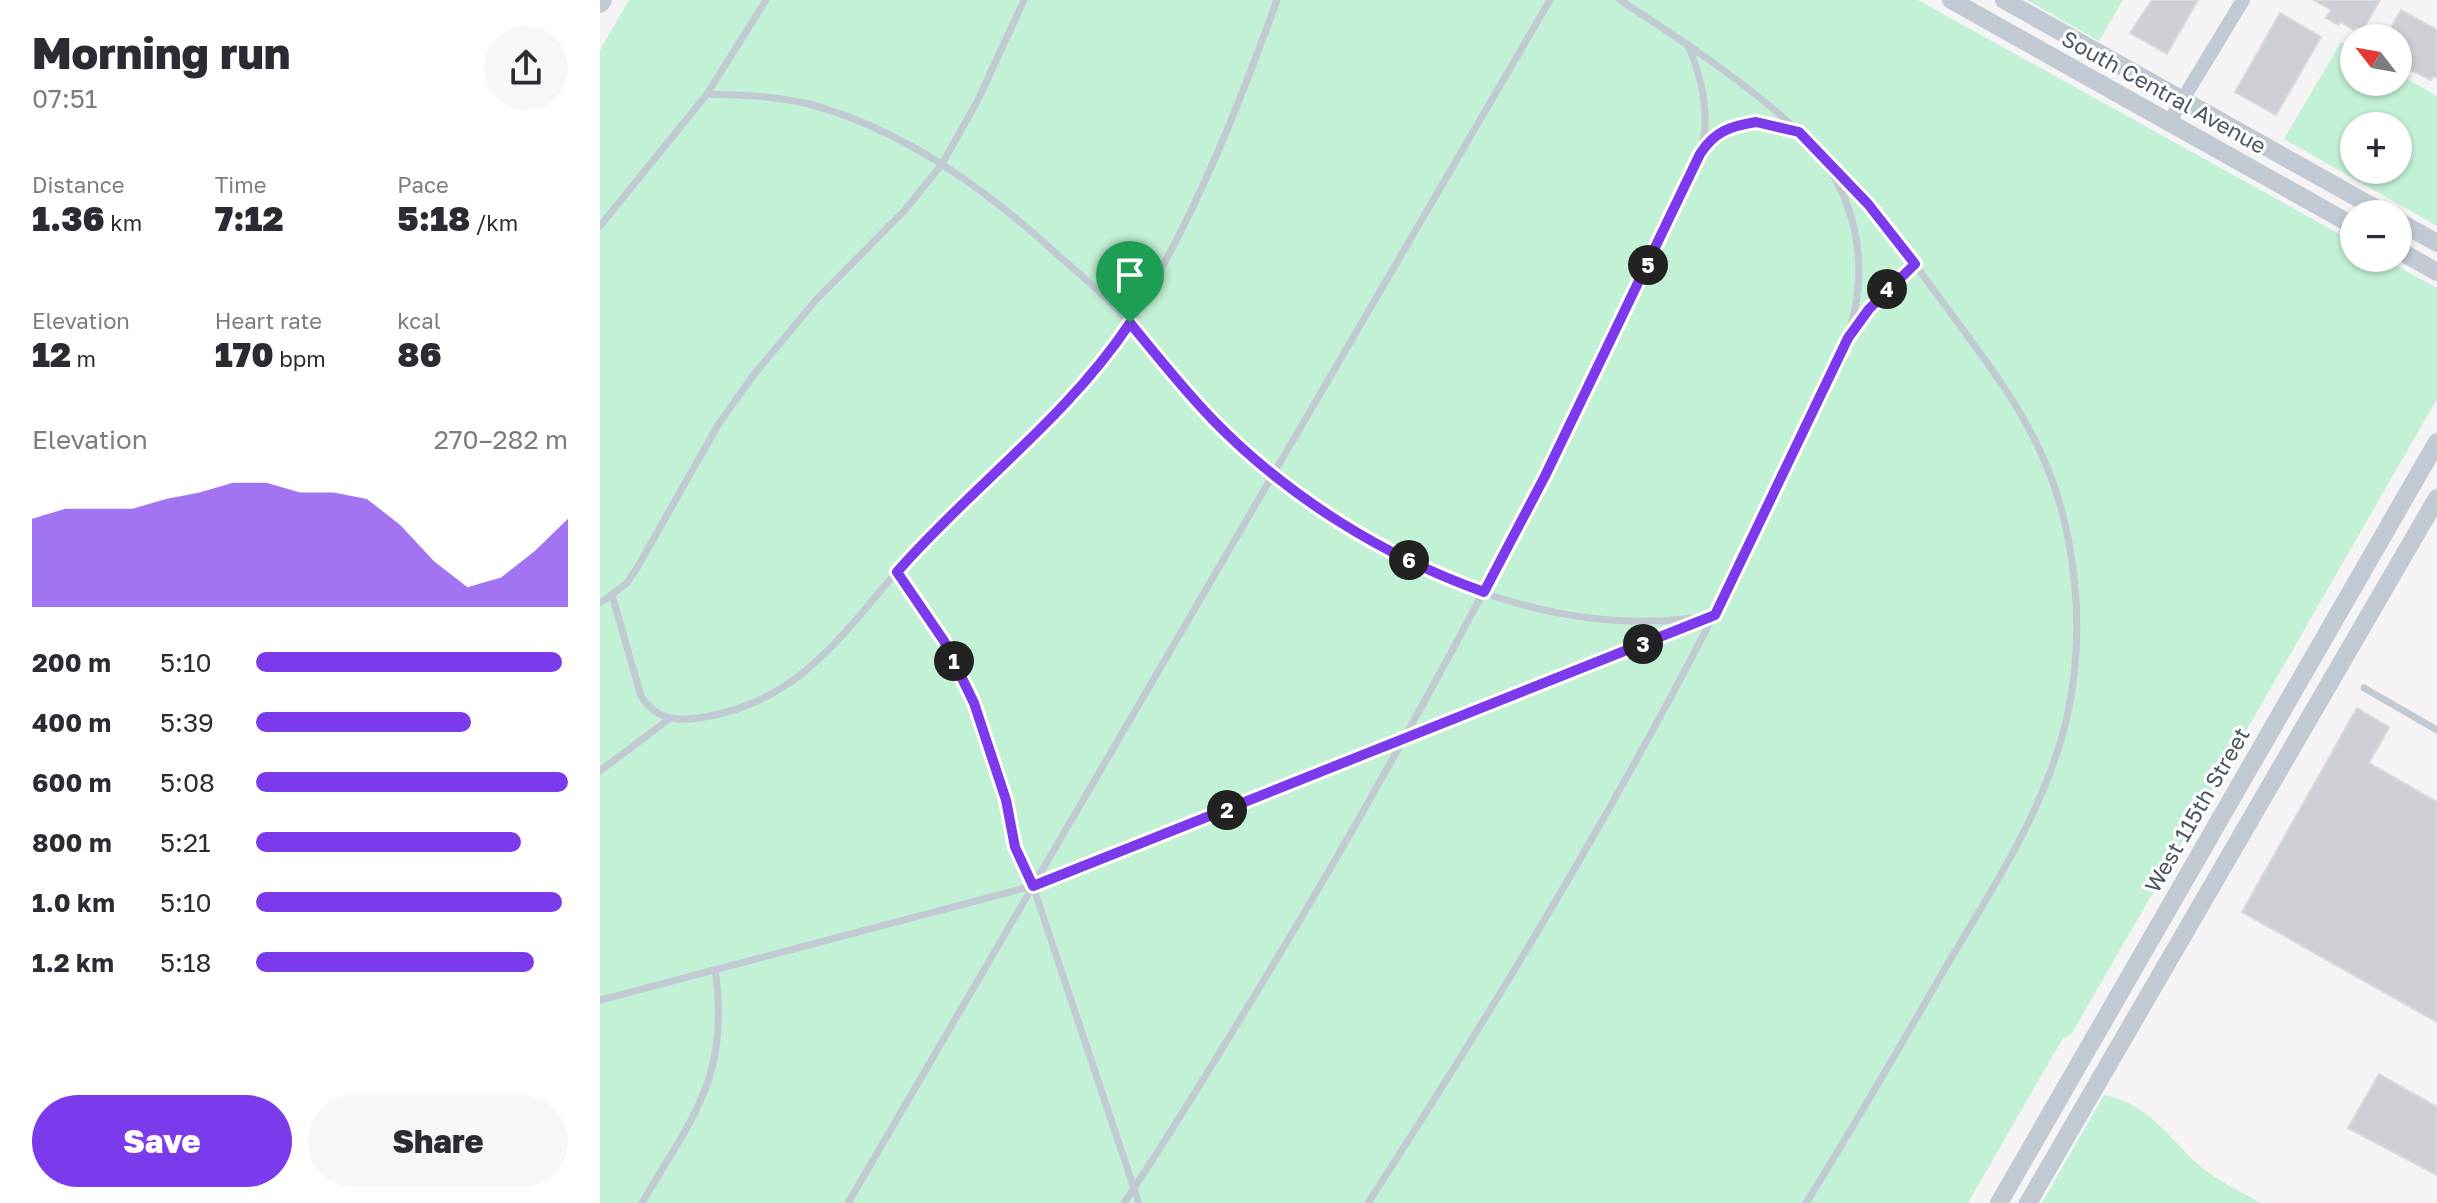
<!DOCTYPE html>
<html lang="en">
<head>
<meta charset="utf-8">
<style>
	body { margin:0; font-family:"Golos Text",sans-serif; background:#f7f7f7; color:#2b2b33; height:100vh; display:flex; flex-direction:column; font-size:30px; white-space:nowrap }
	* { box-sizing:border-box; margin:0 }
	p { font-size:26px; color:#7c7c81 }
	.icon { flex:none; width:44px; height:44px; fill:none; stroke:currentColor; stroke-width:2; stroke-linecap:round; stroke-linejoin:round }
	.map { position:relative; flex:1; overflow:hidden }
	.sheet { display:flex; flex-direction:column; background:#fff; width:600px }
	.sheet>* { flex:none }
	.needle { width:52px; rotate:301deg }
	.fabs { position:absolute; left:1740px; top:24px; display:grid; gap:16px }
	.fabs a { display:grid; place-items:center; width:72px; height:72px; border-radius:50%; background:#fff; box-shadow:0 2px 6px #0004; font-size:40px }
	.pin { position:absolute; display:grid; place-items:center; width:68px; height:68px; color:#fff; margin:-82px -34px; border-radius:50% 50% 50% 0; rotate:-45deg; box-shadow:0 0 8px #0007 }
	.pin .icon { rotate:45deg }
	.km { position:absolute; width:40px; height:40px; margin:-20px; border-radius:50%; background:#222; color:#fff; font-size:22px; line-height:40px; text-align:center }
	.round { display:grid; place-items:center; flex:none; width:84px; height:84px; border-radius:42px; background:#f7f7f7 }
	.overview { display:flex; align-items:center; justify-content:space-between; height:136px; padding:0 32px }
	h1 { font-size:44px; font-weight:800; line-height:60px }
	.figures { display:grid; grid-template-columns:repeat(3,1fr); gap:12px; height:136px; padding:8px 32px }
	.figures div { display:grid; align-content:center }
	.figures b { font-size:34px; font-weight:800 }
	.figures small { font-size:22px; font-weight:400 }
	.figures p { font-size:22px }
	.chart { height:224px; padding:16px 32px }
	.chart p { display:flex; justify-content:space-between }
	.chart svg { width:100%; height:144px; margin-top:8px; fill:#7c3aed; opacity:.7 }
	.cta { display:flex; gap:16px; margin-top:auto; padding:16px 32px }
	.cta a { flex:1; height:92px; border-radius:48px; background:#7c3aed; color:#fff; font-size:32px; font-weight:800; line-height:92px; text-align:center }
	.cta a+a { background:#f7f7f7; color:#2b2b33 }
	ul { padding:0 32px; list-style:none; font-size:26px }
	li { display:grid; grid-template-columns:128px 96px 1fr; align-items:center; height:60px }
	li i { height:20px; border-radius:10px; background:#7c3aed }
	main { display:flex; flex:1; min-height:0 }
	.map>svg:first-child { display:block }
	.green { fill:#c3f1d5; fill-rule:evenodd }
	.building { fill:#cdcfd5; stroke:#d7d9de; stroke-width:2 }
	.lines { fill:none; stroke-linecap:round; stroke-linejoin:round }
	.service { stroke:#c1cad2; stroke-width:7 }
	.minor { stroke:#c1cad2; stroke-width:14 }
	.tertiary { stroke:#c1cad2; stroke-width:18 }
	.secondary { stroke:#c1cbd6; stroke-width:20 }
	.route-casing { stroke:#fff; stroke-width:16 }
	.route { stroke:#7c3aed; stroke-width:10 }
	.labels { text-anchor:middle; stroke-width:6; stroke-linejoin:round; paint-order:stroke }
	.street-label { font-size:22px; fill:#4a5661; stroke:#fff }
</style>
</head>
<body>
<main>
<section class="sheet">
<div class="overview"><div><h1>Morning run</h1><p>07:51</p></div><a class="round"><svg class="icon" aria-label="share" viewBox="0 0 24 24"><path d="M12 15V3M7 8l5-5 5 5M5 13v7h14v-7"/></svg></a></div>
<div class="figures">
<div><p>Distance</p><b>1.36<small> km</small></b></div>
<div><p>Time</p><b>7:12</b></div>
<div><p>Pace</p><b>5:18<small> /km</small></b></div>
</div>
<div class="figures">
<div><p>Elevation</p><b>12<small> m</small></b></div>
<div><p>Heart rate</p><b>170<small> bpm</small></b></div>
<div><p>kcal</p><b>86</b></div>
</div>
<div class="chart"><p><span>Elevation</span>270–282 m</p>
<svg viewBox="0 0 160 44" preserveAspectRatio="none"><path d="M0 44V17L10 14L20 14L30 14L40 11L50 9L60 6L70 6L80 9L90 9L100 11L110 19L120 30L130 38L140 35L150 27L160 17V44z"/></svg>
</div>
<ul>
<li><b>200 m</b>5:10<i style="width:98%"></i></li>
<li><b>400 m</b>5:39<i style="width:69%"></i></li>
<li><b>600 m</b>5:08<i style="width:100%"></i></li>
<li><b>800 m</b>5:21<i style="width:85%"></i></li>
<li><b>1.0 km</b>5:10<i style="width:98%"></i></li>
<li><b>1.2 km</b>5:18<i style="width:89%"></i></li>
</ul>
<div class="cta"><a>Save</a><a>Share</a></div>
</section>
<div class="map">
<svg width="1837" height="1203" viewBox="0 0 1837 1203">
	<rect width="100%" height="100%" fill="#f5f3f3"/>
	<!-- green -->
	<path class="green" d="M 29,0 L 1318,0 L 1754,242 L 1754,258 L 1782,258 L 1837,288 L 1837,399 L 1471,1035 L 1463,1038 L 1368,1203 L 0,1203 L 0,50 Z
		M 1427,0 L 1523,0 L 1499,41 Z
		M 1741,42 L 1754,50 L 1754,82 L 1798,82 L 1798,74 L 1837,96 L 1837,226 L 1684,139 ZM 1754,126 L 1798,126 L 1798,170 L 1754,170 Z
		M 1504,1095 C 1549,1103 1570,1140 1602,1168 C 1620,1182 1641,1192 1661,1203 L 1442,1203 Z"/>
	<!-- building -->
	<path class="building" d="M 1552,0 L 1598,0 L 1567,54 L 1530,33 Z
		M 1714,0 L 1780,0 L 1762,31 L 1756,27 L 1754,30 L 1740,22 L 1738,25 L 1726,18 L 1731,10 Z
		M 1801,10 L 1837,30 L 1837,78 L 1833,76 L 1831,80 L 1803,66 L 1807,60 L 1798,55 L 1798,38 L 1785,38 Z
		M 1680,13 L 1721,37 L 1676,115 L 1635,92 Z
		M 1757,708 L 1789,727 L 1769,763 L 1837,802 L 1837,1022 L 1642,912 Z
		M 1779,1074 L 1837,1107 L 1837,1175 L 1748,1128 Z"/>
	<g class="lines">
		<!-- service -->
		<path class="service" d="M 1020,0 C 1089,45 1158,90 1217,149 C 1267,199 1309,256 1350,312 C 1383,357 1418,402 1441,453 C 1477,532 1486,633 1467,717 C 1446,808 1394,886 1347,965 C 1301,1045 1255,1125 1206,1203
			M 107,94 C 142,95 176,96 209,104 C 305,130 387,190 459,256 C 483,277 508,298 529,322 C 559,355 584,392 616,423 C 744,548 932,647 1115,615
			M 1105,146 C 1123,118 1165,119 1192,129
			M 0,226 L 107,94 L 166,0
			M 1252,333 L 1269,309 L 1315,264
			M 297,572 L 344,641 L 374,703 L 406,800 L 415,847 L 433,886 L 539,1203
			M 12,595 L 41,696 C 56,720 77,722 104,717 C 212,700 256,612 325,540 C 393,469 475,409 528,325 C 592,224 637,111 677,0
			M 0,603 L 26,584 L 37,568 L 118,425 L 152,377 L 215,301 L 305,210 L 342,164 L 377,102 L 424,0
			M 1764,688 L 1837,730
			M 0,771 L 69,719
			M 0,1000 L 433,886 L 1102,620
			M 42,1203 C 92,1117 131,1076 115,970
			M 248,1203 L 950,0
			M 524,1203 C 568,1138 609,1070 650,1003 C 817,730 965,445 1100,154 C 1111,117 1103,81 1088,45
			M 768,1203 C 913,979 1049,753 1165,512 C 1183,474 1201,436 1219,398 C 1233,369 1249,341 1255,309 C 1265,258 1255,208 1227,165"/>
		<!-- minor -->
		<path class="minor" d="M 1569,122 L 1643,0"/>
		<!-- tertiary -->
		<path class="tertiary" d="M 1351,0 L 1754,226
			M 1404,0 L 1786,214
			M 1798,221 L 1837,243
			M 1798,250 L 1837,272
			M 1399,1203 L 1837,442
			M 1428,1203 L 1837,498"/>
		<!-- secondary -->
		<path class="secondary" d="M 0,3 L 2,0"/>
	</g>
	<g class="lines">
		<defs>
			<path id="route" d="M 1156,122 L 1199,132 L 1268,204 L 1315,264 L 1269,309 L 1248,338 L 1115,615 L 433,886 L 415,847 L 406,800 L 374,703 L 344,641 L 297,572 C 372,486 466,419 530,323 C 557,356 583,389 613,420 C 688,497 783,556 884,592 L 945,476 L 1100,154 C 1114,132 1130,126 1156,122 Z"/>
		</defs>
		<!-- route casing -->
		<use href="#route" class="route-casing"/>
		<!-- route -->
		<use href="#route" class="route"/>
	</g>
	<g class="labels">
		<!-- street labels -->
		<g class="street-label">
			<text transform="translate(1564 92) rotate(29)" y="8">South Central Avenue</text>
			<text transform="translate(1597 810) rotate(-60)" y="8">West 115th Street</text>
		</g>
	</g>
</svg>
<div class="fabs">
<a><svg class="needle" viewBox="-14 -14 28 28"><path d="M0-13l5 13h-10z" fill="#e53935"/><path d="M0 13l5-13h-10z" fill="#7c7c81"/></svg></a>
<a>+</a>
<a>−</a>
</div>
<div class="pin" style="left:530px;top:323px;background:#1e9e55"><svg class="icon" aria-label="arrive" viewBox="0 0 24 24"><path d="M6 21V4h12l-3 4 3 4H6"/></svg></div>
<b class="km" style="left:354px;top:661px">1</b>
<b class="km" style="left:627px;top:810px">2</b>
<b class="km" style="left:1043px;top:644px">3</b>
<b class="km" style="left:1287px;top:289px">4</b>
<b class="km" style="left:1048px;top:265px">5</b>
<b class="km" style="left:809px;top:560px">6</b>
</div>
</main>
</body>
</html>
